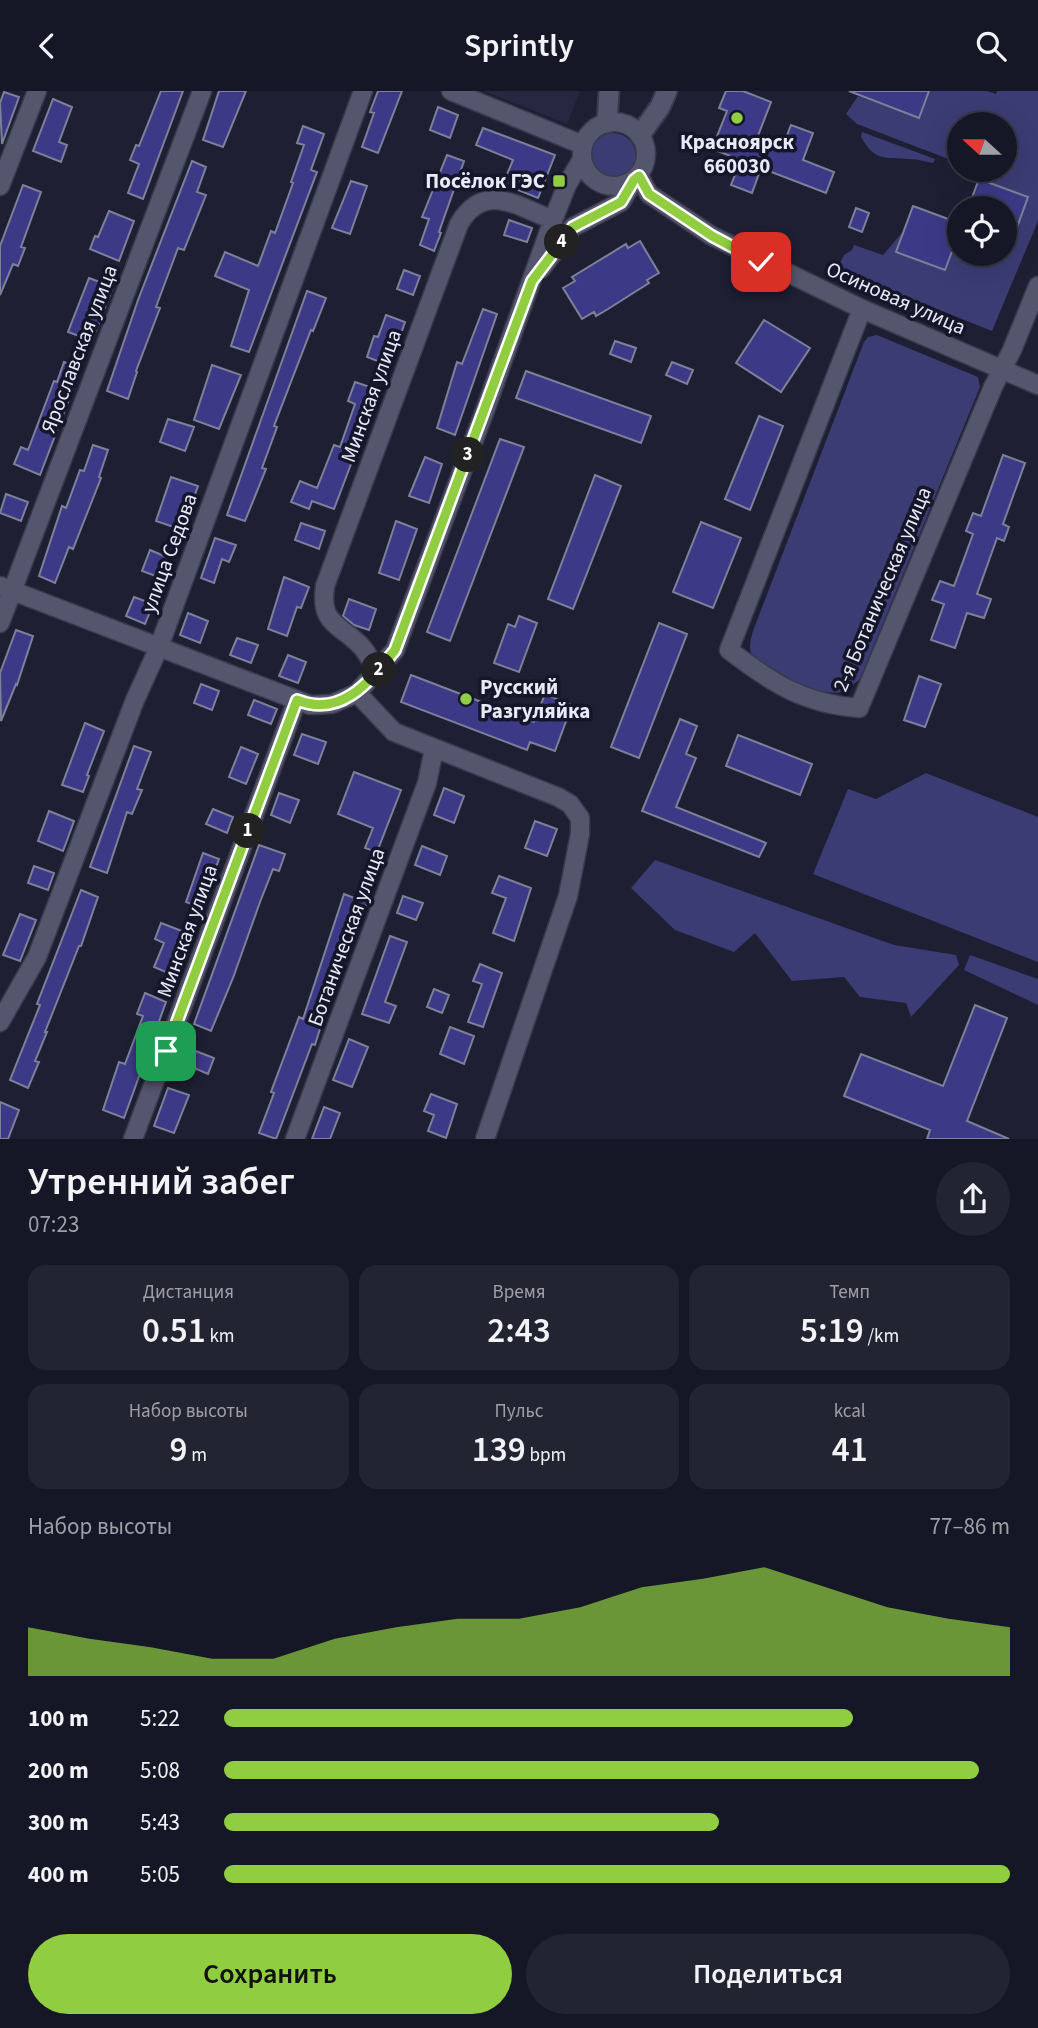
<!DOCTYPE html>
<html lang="ru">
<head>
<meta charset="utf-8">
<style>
	body { margin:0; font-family:"Source Sans 3",sans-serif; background:#232432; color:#f1f3f6; height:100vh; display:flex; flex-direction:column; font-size:26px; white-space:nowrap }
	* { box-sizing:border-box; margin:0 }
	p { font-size:23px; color:#9e9fa7 }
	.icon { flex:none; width:38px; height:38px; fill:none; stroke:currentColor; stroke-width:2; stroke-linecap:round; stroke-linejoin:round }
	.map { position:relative; height:1048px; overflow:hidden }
	.sheet { display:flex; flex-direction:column; background:#161726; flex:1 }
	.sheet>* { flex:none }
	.needle { width:46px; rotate:291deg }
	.buttons { position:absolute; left:947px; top:21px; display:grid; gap:14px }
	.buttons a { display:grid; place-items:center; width:70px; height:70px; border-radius:50%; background:#161726; box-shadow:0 7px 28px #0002,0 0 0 2px #353643; font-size:35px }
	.pin { position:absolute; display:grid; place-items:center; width:60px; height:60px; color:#fff; margin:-30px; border-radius:14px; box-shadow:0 4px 10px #0006 }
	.km { position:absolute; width:35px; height:35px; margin:-18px; border-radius:50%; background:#222; color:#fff; font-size:19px; line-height:35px; text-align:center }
	.round { display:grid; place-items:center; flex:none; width:74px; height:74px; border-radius:37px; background:#232432 }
	.head { display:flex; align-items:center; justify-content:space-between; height:119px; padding:0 28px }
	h1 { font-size:38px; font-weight:600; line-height:52px }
	.figures { display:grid; grid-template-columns:repeat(3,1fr); gap:10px; height:119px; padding:7px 28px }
	.figures div { display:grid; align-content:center; border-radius:18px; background:#232432; text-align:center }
	.figures b { font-size:35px; font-weight:600 }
	.figures small { font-size:19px; font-weight:400 }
	.figures p { font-size:19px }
	.chart { height:196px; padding:14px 28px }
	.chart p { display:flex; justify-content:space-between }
	.chart svg { width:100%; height:126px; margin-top:7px; fill:#90cd41; opacity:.7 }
	.primary-button { display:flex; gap:14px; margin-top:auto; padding:14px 28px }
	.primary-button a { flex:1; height:80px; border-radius:42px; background:#90cd41; color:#111; font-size:28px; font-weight:600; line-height:80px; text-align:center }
	.primary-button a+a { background:#232432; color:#f1f3f6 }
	ul { padding:0 28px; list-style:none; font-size:23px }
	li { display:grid; grid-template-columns:112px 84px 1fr; align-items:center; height:52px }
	li i { height:18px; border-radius:9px; background:#90cd41 }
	header { display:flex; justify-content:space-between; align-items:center; height:91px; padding:0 28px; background:#161726; font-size:32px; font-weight:600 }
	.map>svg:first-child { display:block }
	.built { fill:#262842 }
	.green { fill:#3b3c73 }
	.building { fill:#3c3a87; stroke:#7d8099; stroke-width:2 }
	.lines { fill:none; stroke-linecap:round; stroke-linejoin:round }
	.minor-casing { stroke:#393a4b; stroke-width:21 }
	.tertiary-casing { stroke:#393a4b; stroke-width:23 }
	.minor { stroke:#54566e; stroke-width:18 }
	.tertiary { stroke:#54566e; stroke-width:19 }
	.route-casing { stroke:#fff; stroke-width:14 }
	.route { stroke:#90cd41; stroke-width:9 }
	.poi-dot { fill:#90cd41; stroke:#151629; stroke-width:2.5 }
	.labels { text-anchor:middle; stroke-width:7; stroke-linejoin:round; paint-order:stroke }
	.poi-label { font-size:21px; font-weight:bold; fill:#e8eaf8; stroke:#151629 }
	.street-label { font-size:21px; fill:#e8eaf8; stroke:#151629 }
</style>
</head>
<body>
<header><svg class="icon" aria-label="back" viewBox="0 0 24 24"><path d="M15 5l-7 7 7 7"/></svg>Sprintly<svg class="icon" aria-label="search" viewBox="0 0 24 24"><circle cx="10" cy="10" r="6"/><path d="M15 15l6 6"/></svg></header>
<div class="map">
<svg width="1038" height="1048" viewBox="0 0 1038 1048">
	<rect width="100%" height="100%" fill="#1e1f33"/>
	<!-- built -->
	<path class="built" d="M 484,0 L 580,0 L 567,33 Z"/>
	<!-- green -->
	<path class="green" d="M 929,0 L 987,0 L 996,3 L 997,0 L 1038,0 L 1038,130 L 992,240 L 882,196 L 878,199 L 842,179 L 840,172 L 844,164 L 852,159 L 854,154 L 883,164 L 901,143 L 903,143 L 896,161 L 945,179 L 959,142 L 959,163 L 1004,163 L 1005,149 L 1012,151 L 1028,106 L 979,88 L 981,80 L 978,79 L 1004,79 L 1004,33 L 959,33 L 959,72 L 857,33 L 846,23 L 858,5 L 919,27 Z
		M 862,41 L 935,68 L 933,72 C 926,71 918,68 910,68 C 885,66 875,71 861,46 Z
		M590 65a23 23 0 1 1 46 0a23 23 0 1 1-46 0Z
		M 877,244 L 978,286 L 980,296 L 860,588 C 855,592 848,599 842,601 C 823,606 768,586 756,571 C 747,561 750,551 753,540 L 864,251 L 868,246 Z
		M 926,682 L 1038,726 L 1038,871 L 813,783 L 848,698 L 876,708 Z
		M 655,769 L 894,854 L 956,864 L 959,874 L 911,926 L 906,912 L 860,906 L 844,886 L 792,890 L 755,842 L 734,861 L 675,839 L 631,797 Z
		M 970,864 L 1038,888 L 1038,914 L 964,879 Z"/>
	<!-- building -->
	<path class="building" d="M 161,0 L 183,0 L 143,108 L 128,102 L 139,73 L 130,69 L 136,54 L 139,55 Z
		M 219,0 L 246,0 L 223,56 L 203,49 Z
		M 378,0 L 402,0 L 378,62 L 362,56 L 374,22 L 370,21 Z
		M 726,0 L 743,0 L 771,11 L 756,50 L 781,60 L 791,34 L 813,42 L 803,69 L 834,81 L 826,102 L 761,77 L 752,102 L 731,94 L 741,69 L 712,58 L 727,20 L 719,17 Z
		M 849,0 L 929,0 L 919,27 Z
		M 4,1 L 19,6 L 2,53 L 0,12 Z
		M 53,8 L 72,16 L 59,51 L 67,54 L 61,71 L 33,60 Z
		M 438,16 L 458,24 L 450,47 L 430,39 Z
		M 303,35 L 324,43 L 311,79 L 317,81 L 249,261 L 231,255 L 249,199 L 215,185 L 225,161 L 258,175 L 271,140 L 275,142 L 293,92 L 291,91 L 304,54 L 297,52 Z
		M 483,37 L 555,64 L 538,107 L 503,93 L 513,69 L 476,54 Z
		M 447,64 L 464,70 L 439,141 L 441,142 L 434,160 L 420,154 L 429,128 L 422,126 Z
		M 192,70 L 206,76 L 197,101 L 206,104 L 184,159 L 178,157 L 156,216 L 160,217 L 136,280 L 137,281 L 128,308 L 107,300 L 138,209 Z
		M 979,88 L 1028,106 L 1006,167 L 1004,117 L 968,117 Z
		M 351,90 L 367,95 L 350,143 L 332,137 Z
		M 23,94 L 41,101 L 21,156 L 25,157 L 18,175 L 13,173 L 0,204 L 0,155 Z
		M 913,115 L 959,132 L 959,142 L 945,179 L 896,161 Z
		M 856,117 L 869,122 L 862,141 L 849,136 Z
		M 109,120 L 134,130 L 119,170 L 90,158 L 95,145 L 98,146 Z
		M 509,129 L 532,137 L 527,151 L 504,144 Z
		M 640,150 L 659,182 L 647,189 L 649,192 L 608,218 L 596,225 L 594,221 L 582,228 L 563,197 L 575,190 L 572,186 L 626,153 L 628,157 Z
		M 404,179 L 420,185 L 413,204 L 397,198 Z
		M 89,187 L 113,196 L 92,250 L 68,241 Z
		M 307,200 L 326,207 L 313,240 L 311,239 L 274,335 L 277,336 L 262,377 L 266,378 L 245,430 L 227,424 Z
		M 483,218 L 497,223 L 455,344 L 437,337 L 457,271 L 462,273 Z
		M 386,224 L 405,231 L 390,275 L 367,266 L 374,245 L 378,246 Z
		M 764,229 L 810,257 L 781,301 L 736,272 Z
		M 615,250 L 636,257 L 631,271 L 610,263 Z
		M 64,271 L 81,277 L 40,384 L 14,373 L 21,356 L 28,359 L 54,290 L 57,291 Z
		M 672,271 L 693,279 L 687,293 L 666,284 Z
		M 212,274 L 241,284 L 219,338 L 194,329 Z
		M 526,280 L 651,325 L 641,352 L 516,307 Z
		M 355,291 L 379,299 L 334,418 L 312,410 L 309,418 L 291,411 L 300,390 L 317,397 L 334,354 L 340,356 L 355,313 L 348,310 Z
		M 759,325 L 783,335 L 750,419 L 725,408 Z
		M 168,328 L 194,336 L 185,360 L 160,351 Z
		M 500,348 L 524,356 L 450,550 L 427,541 Z
		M 93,354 L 108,359 L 99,386 L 101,387 L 73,458 L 69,456 L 55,492 L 39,485 L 62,415 L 66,417 L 80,379 L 84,380 Z
		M 1003,364 L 1025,372 L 1003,433 L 1009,436 L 1004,450 L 997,447 L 977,503 L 991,508 L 984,527 L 967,522 L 955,557 L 931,549 L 944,513 L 932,509 L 940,490 L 954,495 L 973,443 L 966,440 L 973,422 L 981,425 Z
		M 425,366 L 442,373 L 429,412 L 409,405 Z
		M 595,384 L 621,395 L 573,518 L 548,508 Z
		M 171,386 L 198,395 L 182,439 L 156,430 Z
		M 6,403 L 28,411 L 21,430 L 0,422 Z
		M 396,430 L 417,438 L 399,489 L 379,482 Z
		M 701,431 L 741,447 L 713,517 L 673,501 Z
		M 301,432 L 325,440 L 319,458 L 295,449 Z
		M 215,447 L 236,454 L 229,471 L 222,468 L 214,492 L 201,487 Z
		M 150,459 L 169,467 L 161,487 L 142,480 Z
		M 284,486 L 309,496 L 301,517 L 297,516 L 287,545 L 268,538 Z
		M 134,506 L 153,513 L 145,533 L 126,525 Z
		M 349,508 L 376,518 L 369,539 L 354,534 L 343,525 Z
		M 188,522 L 208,530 L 200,552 L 180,544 Z
		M 519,525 L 537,532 L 519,581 L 494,572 L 508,533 L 515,536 Z
		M 659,532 L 687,543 L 639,667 L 611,656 Z
		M 16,539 L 33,545 L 17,594 L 16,593 L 1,630 L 0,582 Z
		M 237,547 L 258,554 L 251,572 L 230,564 Z
		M 288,564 L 306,571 L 298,592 L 279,585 Z
		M 411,584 L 534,631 L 545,603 L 572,614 L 555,660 L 530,651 L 527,659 L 401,611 Z
		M 919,585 L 941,593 L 925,636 L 904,629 Z
		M 201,593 L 219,600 L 212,619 L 194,612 Z
		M 254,609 L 277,618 L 271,633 L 248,624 Z
		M 680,628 L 697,635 L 686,663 L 696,667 L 676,716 L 766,752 L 759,766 L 642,720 Z
		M 85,632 L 104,640 L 87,684 L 89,685 L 83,701 L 62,694 Z
		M 302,643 L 326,651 L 318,673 L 294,664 Z
		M 738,644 L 812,673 L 800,704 L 726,675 Z
		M 134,655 L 151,661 L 137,698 L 142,699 L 132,723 L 127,721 L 107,782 L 90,776 Z
		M 241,656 L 258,663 L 246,693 L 229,686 Z
		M 354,681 L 401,699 L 377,761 L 365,757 L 373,737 L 338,723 Z
		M 444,697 L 464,705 L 454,732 L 434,724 Z
		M 279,702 L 299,709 L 290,732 L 271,724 Z
		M 213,718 L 233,726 L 227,742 L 206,733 Z
		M 49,720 L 74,730 L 63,760 L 38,750 Z
		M 535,730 L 557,738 L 547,765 L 525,757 Z
		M 259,754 L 285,763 L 279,780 L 273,778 L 260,811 L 233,887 L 211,940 L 194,933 Z
		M 422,755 L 447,765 L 440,784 L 415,774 Z
		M 203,762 L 219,768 L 201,817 L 186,811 Z
		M 34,775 L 54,782 L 48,799 L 28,792 Z
		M 499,785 L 531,797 L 514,850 L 493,842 L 506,807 L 492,802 Z
		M 81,799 L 98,806 L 81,855 L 79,855 L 45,941 L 47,941 L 35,970 L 39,971 L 28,997 L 10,989 L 40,914 L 37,913 Z
		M 344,803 L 367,812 L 358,834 L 356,833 L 335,889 L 315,954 L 312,953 L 276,1048 L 259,1042 L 274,1002 L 271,1001 L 299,926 L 303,928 Z
		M 403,805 L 423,812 L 416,829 L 397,822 Z
		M 20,823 L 36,829 L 20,870 L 3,864 Z
		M 161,832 L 190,843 L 175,885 L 154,876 L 164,852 L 155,848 Z
		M 390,845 L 407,851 L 385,911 L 396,915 L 389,932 L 362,923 Z
		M 480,873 L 502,882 L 483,936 L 468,931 L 482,893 L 473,890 Z
		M 434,898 L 449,904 L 442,922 L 427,916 Z
		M 145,902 L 166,911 L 124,1027 L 103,1019 L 119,971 L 125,973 L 143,925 L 137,923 Z
		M 975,914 L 1007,927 L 967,1030 L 1009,1048 L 927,1048 L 930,1039 L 844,1005 L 861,963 L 943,995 Z
		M 450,936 L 474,945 L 464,973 L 440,963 Z
		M 349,948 L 368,956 L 352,996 L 333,989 Z
		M 188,957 L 214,967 L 208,983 L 182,972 Z
		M 168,997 L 189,1004 L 174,1042 L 154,1035 Z
		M 431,1003 L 457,1013 L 446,1047 L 428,1040 L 434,1024 L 424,1020 Z
		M 0,1011 L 19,1019 L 8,1048 L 0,1048 Z
		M 324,1016 L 340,1022 L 330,1048 L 312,1048 Z"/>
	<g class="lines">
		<defs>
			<path id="minor" d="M 451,0 L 583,54
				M582 63a32 32 0 1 1 64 0a32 32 0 1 1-64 0Z
				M 639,85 L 649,103 L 712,145 L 862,218 L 1038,294
				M 0,95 L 37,0
				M 541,178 L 573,136 L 621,111 L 634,89
				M 862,218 L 729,559 C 772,592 804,613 859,617 L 993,296 L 1012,259 L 1038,195
				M 0,495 L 310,614 L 332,613 L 357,602 L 395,559 L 484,322 L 553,129 L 567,94 L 582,68
				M 0,532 L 202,0
				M 377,581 C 372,572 367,560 359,553 C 336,531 320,532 325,495 L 459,133 C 484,90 517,115 553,129
				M 357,602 L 394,641 L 558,706 L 570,713 L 580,727 L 580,743 L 568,805 L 485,1048
				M 0,931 L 37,866 L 135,609 L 159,556 L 363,0
				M 133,1048 L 297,609
				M 295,1048 L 427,692 L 434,658"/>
			<path id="tertiary" d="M 607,32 L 609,0
				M 640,44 L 660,16 L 667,0"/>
		</defs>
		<!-- minor casing -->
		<use href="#minor" class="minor-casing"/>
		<!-- tertiary casing -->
		<use href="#tertiary" class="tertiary-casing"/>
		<!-- minor -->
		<use href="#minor" class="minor"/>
		<!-- tertiary -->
		<use href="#tertiary" class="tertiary"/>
	</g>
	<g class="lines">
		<defs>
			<path id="route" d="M 166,960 L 297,609 C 342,627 369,591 395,559 L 532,190 L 573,136 L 621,111 L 634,89 L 639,85 L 649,103 L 712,145 L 761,171"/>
		</defs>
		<!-- route casing -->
		<use href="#route" class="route-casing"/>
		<!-- route -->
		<use href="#route" class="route"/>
	</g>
	<!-- markers -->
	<g class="poi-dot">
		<circle cx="737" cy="27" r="7"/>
		<rect x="552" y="83" width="14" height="14" rx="3.5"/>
		<circle cx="466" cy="608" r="7"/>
	</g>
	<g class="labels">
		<!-- poi labels -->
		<g class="poi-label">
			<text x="737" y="58">Красноярск<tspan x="737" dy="24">660030</tspan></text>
			<text x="545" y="97" text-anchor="end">Посёлок ГЭС</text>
			<text x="480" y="603" text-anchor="start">Русский<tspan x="480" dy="24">Разгуляйка</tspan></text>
		</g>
		<!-- street labels -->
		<g class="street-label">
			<text transform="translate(896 207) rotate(24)" y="7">Осиновая улица</text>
			<text transform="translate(79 258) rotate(-69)" y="7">Ярославская улица</text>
			<text transform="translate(371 305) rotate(-70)" y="7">Минская улица</text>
			<text transform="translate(169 462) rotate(-70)" y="7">улица Седова</text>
			<text transform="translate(882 498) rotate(-67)" y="7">2-я Ботаническая улица</text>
			<text transform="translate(187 840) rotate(-70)" y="7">Минская улица</text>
			<text transform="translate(346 846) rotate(-70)" y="7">Ботаническая улица</text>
		</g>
	</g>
</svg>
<div class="buttons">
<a><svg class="needle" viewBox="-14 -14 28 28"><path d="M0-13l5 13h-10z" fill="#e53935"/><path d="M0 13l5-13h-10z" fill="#9e9fa7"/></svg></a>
<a><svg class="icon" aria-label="locate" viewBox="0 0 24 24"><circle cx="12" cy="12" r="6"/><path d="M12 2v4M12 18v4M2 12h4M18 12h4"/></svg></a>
</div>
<div class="pin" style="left:166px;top:960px;background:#1e9e55"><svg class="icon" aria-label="arrive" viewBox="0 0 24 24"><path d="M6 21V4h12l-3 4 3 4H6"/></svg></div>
<div class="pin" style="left:761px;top:171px;background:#d93025"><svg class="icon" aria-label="check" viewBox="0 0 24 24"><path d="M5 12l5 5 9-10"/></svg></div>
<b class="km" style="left:248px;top:740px">1</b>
<b class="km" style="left:379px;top:579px">2</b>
<b class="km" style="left:468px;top:364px">3</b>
<b class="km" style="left:562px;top:151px">4</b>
</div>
<section class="sheet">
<div class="head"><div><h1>Утренний забег</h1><p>07:23</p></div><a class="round"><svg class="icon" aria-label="share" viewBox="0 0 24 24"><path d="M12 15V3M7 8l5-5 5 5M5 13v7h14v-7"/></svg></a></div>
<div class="figures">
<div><p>Дистанция</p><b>0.51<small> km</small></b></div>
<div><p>Время</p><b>2:43</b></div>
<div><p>Темп</p><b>5:19<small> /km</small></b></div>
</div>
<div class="figures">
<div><p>Набор высоты</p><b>9<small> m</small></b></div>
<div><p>Пульс</p><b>139<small> bpm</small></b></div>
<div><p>kcal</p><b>41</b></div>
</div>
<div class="chart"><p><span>Набор высоты</span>77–86 m</p>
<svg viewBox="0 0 160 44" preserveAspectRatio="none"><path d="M0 44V27L10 31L20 34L30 38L40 38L50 31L60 27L70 24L80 24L90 20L100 13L110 10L120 6L130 13L140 20L150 24L160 27V44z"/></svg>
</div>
<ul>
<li><b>100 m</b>5:22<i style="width:80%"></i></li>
<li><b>200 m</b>5:08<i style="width:96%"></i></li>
<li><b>300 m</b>5:43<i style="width:63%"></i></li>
<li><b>400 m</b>5:05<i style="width:100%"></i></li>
</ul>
<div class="primary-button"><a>Сохранить</a><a>Поделиться</a></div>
</section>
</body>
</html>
